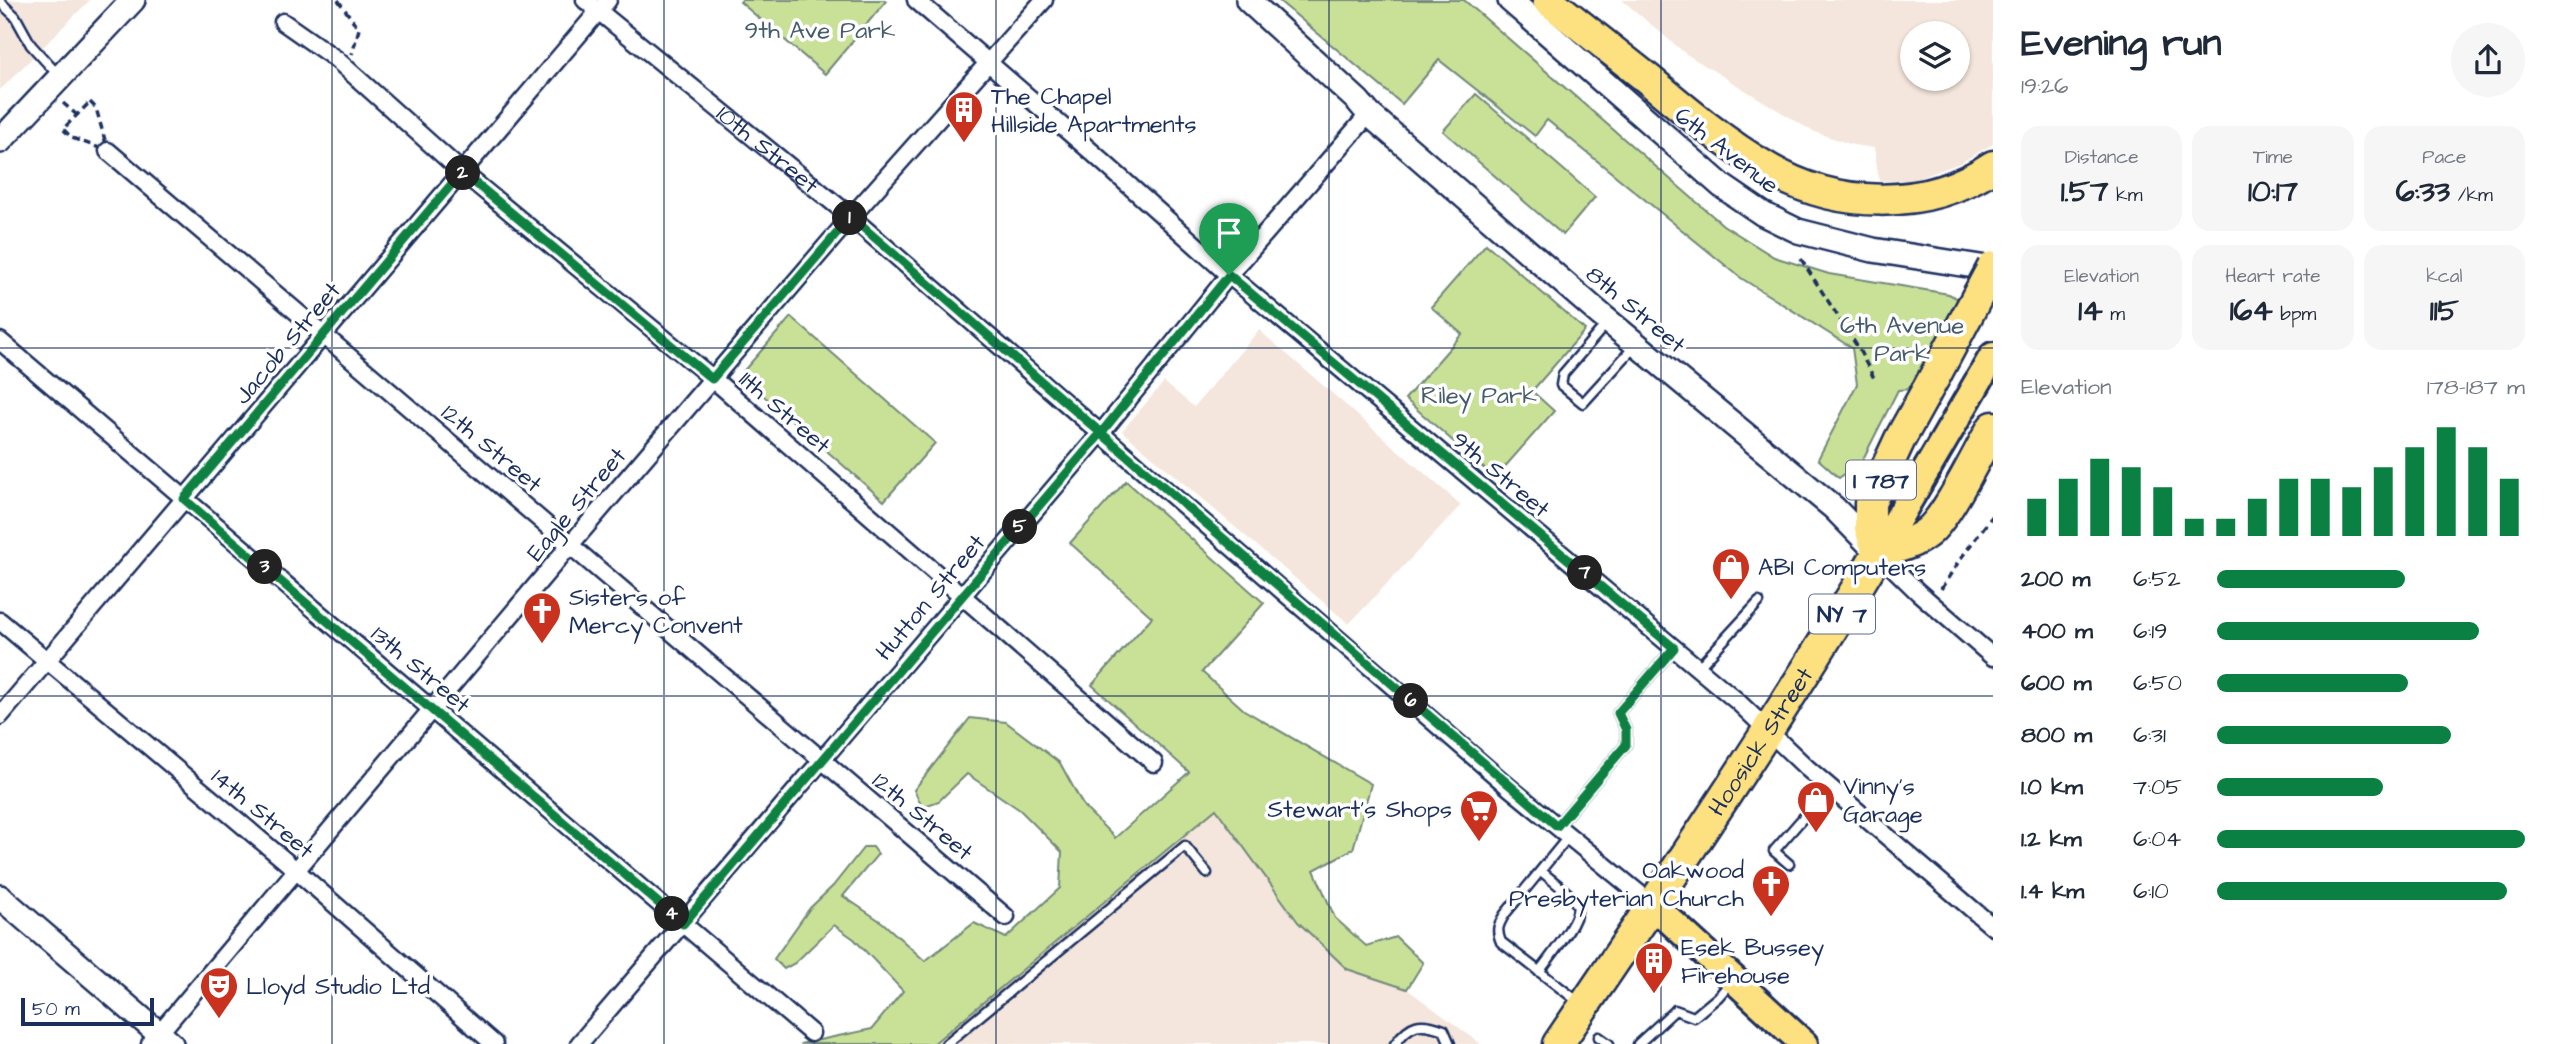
<!DOCTYPE html>
<html lang="en">
<head>
<meta charset="utf-8">
<style>
	body { margin:0; font-family:"Architects Daughter",sans-serif; background:#f6f6f7; color:#1f2937; height:100vh; display:flex; flex-direction:column; font-size:26px; white-space:nowrap }
	* { box-sizing:border-box; margin:0 }
	p { font-size:23px; color:#747a83 }
	.icon { flex:none; width:38px; height:38px; fill:none; stroke:currentColor; stroke-width:2; stroke-linecap:round; stroke-linejoin:round }
	.map { position:relative; flex:1; overflow:hidden }
	.details { display:flex; flex-direction:column; background:#fff; width:560px }
	.details>* { flex:none }
	.fabs { position:absolute; left:1900px; top:21px; display:grid; gap:14px }
	.fabs a { display:grid; place-items:center; width:70px; height:70px; border-radius:50%; background:#fff; box-shadow:0 2px 5px #0004; font-size:35px }
	.scale { position:absolute; left:21px; bottom:18px; width:133px; box-sizing:border-box; padding-left:7px; border:4px solid #1b2f5e; border-top:0; font-size:19px; line-height:24px; white-space:nowrap; color:#1b2f5e; -webkit-text-stroke:5px #fff; paint-order:stroke }
	.pin { position:absolute; display:grid; place-items:center; width:60px; height:60px; color:#fff; margin:-72px -30px; border-radius:50% 50% 50% 0; rotate:-45deg; box-shadow:0 0 7px #0007 }
	.pin .icon { rotate:45deg }
	.km { position:absolute; width:35px; height:35px; margin:-18px; border-radius:50%; background:#222; color:#fff; font-size:19px; line-height:35px; text-align:center }
	.round { display:grid; place-items:center; flex:none; width:74px; height:74px; border-radius:37px; background:#f6f6f7 }
	.head { display:flex; align-items:center; justify-content:space-between; height:119px; padding:0 28px }
	h1 { font-size:38px; font-weight:700; line-height:52px }
	.stats { display:grid; grid-template-columns:repeat(3,1fr); gap:10px; height:119px; padding:7px 28px }
	.stats div { display:grid; align-content:center; border-radius:18px; background:#f6f6f7; text-align:center }
	.stats b { font-size:30px; font-weight:700 }
	.stats small { font-size:19px; font-weight:400 }
	.stats p { font-size:19px }
	.chart { height:196px; padding:14px 28px }
	.chart p { display:flex; justify-content:space-between }
	.chart svg { width:100%; height:126px; margin-top:7px; stroke:#0b8043; stroke-width:6 }
	ul { padding:0 28px; list-style:none; font-size:23px }
	li { display:grid; grid-template-columns:112px 84px 1fr; align-items:center; height:52px }
	li i { height:18px; border-radius:9px; background:#0b8043 }
	main { display:flex; flex:1; min-height:0 }
	.map>svg:first-child { display:block }
	.built { fill:#f4e6dc; fill-rule:evenodd }
	.green { fill:#c9e197; stroke:#72887a; stroke-width:2 }
	.lines { fill:none; stroke-linecap:round; stroke-linejoin:round }
	.lane-casing { stroke:#1b2f5e; stroke-width:13 }
	.street-casing { stroke:#1b2f5e; stroke-width:21 }
	.secondary-casing { stroke:#1b2f5e; stroke-width:28 }
	.primary-casing { stroke:#1b2f5e; stroke-width:32 }
	.highway-casing { stroke:#1b2f5e; stroke-width:35 }
	.path { stroke:#1b2f5e; stroke-width:3.5; stroke-dasharray:7 5; stroke-linecap:butt }
	.lane { stroke:#fff; stroke-width:8 }
	.street { stroke:#fff; stroke-width:16 }
	.secondary { stroke:#fff; stroke-width:23 }
	.primary { stroke:#fde080; stroke-width:26 }
	.highway { stroke:#fde080; stroke-width:30 }
	.highway-bridge-casing { stroke:#1b2f5e; stroke-width:35; stroke-linecap:butt }
	.highway-bridge { stroke:#fde080; stroke-width:30 }
	.route-casing { stroke:#fff; stroke-width:14 }
	.route { stroke:#0b8043; stroke-width:9 }
	.grid { fill:none; stroke:#1b2f5e; stroke-width:2; stroke-opacity:0.55 }
	.labels { text-anchor:middle; stroke-width:7; stroke-linejoin:round; paint-order:stroke }
	.shield { fill:#fff; stroke:#5f6d8e; stroke-width:2 }
	.shield-label { font-size:23px; font-weight:bold; fill:#1b2f5e }
	.park-label { font-size:24px; fill:#465c6c; stroke:#fff }
	.poi-label { font-size:24px; fill:#1b2f5e; stroke:#fff; text-anchor:start }
	.street-label { font-size:24px; fill:#1b2f5e; stroke:#fff }
</style>
</head>
<body>
<main>
<div class="map">
<svg width="1993" height="1044" viewBox="0 0 1993 1044">
	<rect width="100%" height="100%" fill="#fff"/>
	<filter id="ink" filterUnits="userSpaceOnUse"><feTurbulence type="fractalNoise" baseFrequency=".0143" numOctaves="2"/><feDisplacementMap in="SourceGraphic" scale="14" xChannelSelector="R" yChannelSelector="G"/><feConvolveMatrix kernelMatrix="1 2 1 2 8 2 1 2 1" color-interpolation-filters="sRGB"/></filter>
	<g filter="url(#ink)">
		<!-- built -->
		<path class="built" d="M 0,0 L 90,0 L 0,90 Z
			M 1622,0 L 1993,0 L 1993,144 L 1960,163 L 1914,180 L 1879,181 L 1874,148 L 1853,145 L 1812,131 L 1686,54 ZM 1913,33 L 1958,33 L 1958,79 L 1913,79 Z
			M 1259,330 L 1461,505 L 1349,624 L 1122,431 L 1164,382 L 1194,407 Z
			M 1216,808 L 1298,922 L 1347,969 L 1407,989 L 1481,1044 L 933,1044 Z"/>
		<!-- green -->
		<path class="green" d="M 742,0 L 885,0 L 886,1 L 825,74 L 740,2 Z
			M 1278,0 L 1464,0 L 1723,225 L 1774,257 L 1829,274 L 1949,294 L 1960,300 L 1937,387 L 1898,390 L 1862,461 L 1839,478 L 1818,459 L 1857,384 L 1852,348 L 1741,278 L 1547,120 L 1535,136 L 1439,60 L 1402,104 Z
			M 1476,94 L 1595,197 L 1563,235 L 1443,131 Z
			M 1486,244 L 1585,330 L 1532,391 L 1554,411 L 1495,478 L 1405,399 L 1462,334 L 1431,307 Z
			M 791,317 L 935,443 L 884,501 L 740,375 Z
			M 1126,481 L 1264,603 L 1202,672 L 1244,710 L 1371,784 L 1353,849 L 1314,870 L 1335,918 L 1366,946 L 1396,937 L 1423,963 L 1407,989 L 1347,969 L 1298,922 L 1216,809 L 933,1044 L 800,1044 L 872,1029 L 903,991 L 854,939 L 834,925 L 795,963 L 784,969 L 774,959 L 810,908 L 833,886 L 864,847 L 873,847 L 878,854 L 843,896 L 883,923 L 925,961 L 974,923 L 1006,938 L 1060,888 L 1062,852 L 1020,810 L 967,774 L 939,801 L 922,807 L 914,790 L 970,718 L 1006,722 L 1060,763 L 1084,807 L 1115,838 L 1189,772 L 1092,685 L 1152,617 L 1070,543 Z"/>
		<g class="lines">
			<defs>
				<path id="lane" d="M 0,2 L 15,16 L 31,45 L 59,76
					M 1606,324 L 1563,374 L 1561,385 L 1583,403 L 1635,346
					M 1698,668 L 1759,602
					M 1557,826 L 1626,745 L 1626,730 L 1618,713 L 1674,648
					M 1569,836 L 1505,914 C 1498,925 1496,930 1501,942 L 1580,1003
					M 1789,864 L 1774,851 L 1830,787
					M 1539,972 C 1548,959 1582,919 1577,905 C 1573,895 1550,879 1541,871
					M 1599,1037 L 1609,1044
					M 946,1044 L 1185,846 L 1207,873
					M 1395,1044 C 1410,1023 1420,1021 1444,1030 L 1450,1044
					M 1638,1044 L 1675,1010 L 1694,1017 L 1718,997 L 1731,982"/>
				<g id="street">
					<path id="s1" d="M 585,0 L 851,217 L 1510,788 L 1653,905"/>
					<path d="M 916,0 L 1093,153 L 1229,275 L 1737,701 L 1807,768 L 1993,927"/>
					<path d="M 283,22 L 336,59 L 462,172 L 712,378 L 1154,763"/>
					<path d="M 108,151 L 1006,917"/>
					<path d="M 0,341 L 811,1033"/>
					<path d="M 1878,553 L 1918,592 L 1993,657"/>
					<path d="M 0,621 L 283,859 L 494,1044"/>
					<path d="M 0,716 L 608,0"/>
					<path d="M 150,1044 L 570,545 L 851,217 L 1044,0"/>
					<path d="M 579,1044 L 822,760 L 1101,433 L 1229,275 L 1369,114"/>
				</g>
				<path id="secondary" d="M 1248,0 L 1358,101 L 1369,114 L 1601,315 L 1834,508 L 1876,551
					M 1510,0 L 1722,186 L 1763,214 L 1798,231 L 1873,250 L 1993,269
					M 0,141 L 133,0
					M 0,897 L 171,1044"/>
				<path id="primary" d="M 1878,553 L 1993,356
					M 1653,905 L 1804,1044"/>
				<g id="highway">
					<path d="M 1548,0 C 1581,26 1615,53 1648,79 C 1686,111 1724,143 1767,168 C 1835,209 1926,212 1993,166"/>
					<path d="M 1878,553 L 1870,528 L 1870,503 L 1900,439 L 1935,376"/>
					<path d="M 1878,553 C 1895,548 1913,544 1928,532 C 1948,516 1978,452 1993,427"/>
					<path id="s2" d="M 1558,1044 C 1668,883 1778,721 1878,553"/>
				</g>
			</defs>
			<!-- lane casing -->
			<use href="#lane" class="lane-casing"/>
			<!-- street casing -->
			<use href="#street" class="street-casing"/>
			<!-- secondary casing -->
			<use href="#secondary" class="secondary-casing"/>
			<!-- primary casing -->
			<use href="#primary" class="primary-casing"/>
			<!-- highway casing -->
			<use href="#highway" class="highway-casing"/>
			<!-- path -->
			<path class="path" d="M 338,0 L 359,29 L 352,54
				M 90,102 L 96,108 L 108,151 L 72,138 L 63,129 Z
				M 63,103 L 77,115
				M 1801,259 L 1857,346 L 1875,380
				M 1941,589 L 1961,558 L 1993,515"/>
			<!-- lane -->
			<use href="#lane" class="lane"/>
			<!-- street -->
			<use href="#street" class="street"/>
			<!-- secondary -->
			<use href="#secondary" class="secondary"/>
			<!-- primary -->
			<use href="#primary" class="primary"/>
			<!-- highway -->
			<use href="#highway" class="highway"/>
			<defs>
				<path id="highway-bridge" d="M 1935,376 L 1993,267"/>
			</defs>
			<!-- highway-bridge casing -->
			<use href="#highway-bridge" class="highway-bridge-casing"/>
			<!-- highway-bridge -->
			<use href="#highway-bridge" class="highway-bridge"/>
		</g>
	</g>
	<g class="lines" filter="url(#ink)">
		<defs>
			<path id="route" d="M 1229,275 L 1101,433 L 851,217 L 712,379 L 462,172 L 184,499 L 683,924 L 1101,433 L 1557,826 L 1626,745 L 1626,730 L 1618,713 L 1674,648 L 1229,275"/>
		</defs>
		<!-- route casing -->
		<use href="#route" class="route-casing"/>
		<!-- route -->
		<use href="#route" class="route"/>
	</g>
	<!-- grid -->
	<path class="grid" d="M 332,0 L 332,1044M 664,0 L 664,1044M 996,0 L 996,1044M 1329,0 L 1329,1044M 1661,0 L 1661,1044M 0,348 L 1993,348M 0,696 L 1993,696"/>
	<!-- icons -->
	<defs>
		<symbol id="building-pin" viewBox="-11 -11 22 30"><path d="M0 17L-7.5 6A9.5 9.5 0 1 1 7.5 6Z" fill="#c8321e" stroke="#fff"/><path d="M-4-6H4V6H1V3H-1V6H-4ZM-2.5-4.3h1.7v1.8h-1.7ZM.8-4.3h1.7v1.8H.8ZM-2.5-1h1.7V.8h-1.7ZM.8-1h1.7V.8H.8Z" fill="#fff"/></symbol>
		<symbol id="shop-pin" viewBox="-11 -11 22 30"><path d="M0 17L-7.5 6A9.5 9.5 0 1 1 7.5 6Z" fill="#c8321e" stroke="#fff"/><path d="M-5-2.5h2.3a2.7 3.5 0 0 1 5.4 0H5L5.5 6h-11ZM-1.5-2.5h3a1.5 2.3 0 0 0-3 0Z" fill="#fff"/></symbol>
		<symbol id="church-pin" viewBox="-11 -11 22 30"><path d="M0 17L-7.5 6A9.5 9.5 0 1 1 7.5 6Z" fill="#c8321e" stroke="#fff"/><path d="M-1.2-6h2.4v3.5h3.3v2.4h-3.3V6h-2.4V-.1h-3.3v-2.4h3.3Z" fill="#fff"/></symbol>
		<symbol id="supermarket-pin" viewBox="-11 -11 22 30"><path d="M0 17L-7.5 6A9.5 9.5 0 1 1 7.5 6Z" fill="#c8321e" stroke="#fff"/><path d="M-6-5.5h2.5l.6 2H6L4.5 2H-2.5L-4.4-4H-6ZM-1.5 3.2a1.3 1.3 0 1 0 .1 0ZM3 3.2a1.3 1.3 0 1 0 .1 0Z" fill="#fff"/></symbol>
		<symbol id="theatre-pin" viewBox="-11 -11 22 30"><path d="M0 17L-7.5 6A9.5 9.5 0 1 1 7.5 6Z" fill="#c8321e" stroke="#fff"/><path d="M-5-5.5Q0-4 5-5.5V0Q5 5 0 6Q-5 5-5 0ZM-3.3-2.5H-1v1.5H-3.3ZM1-2.5H3.3v1.5H1ZM-2.8 1Q0 5.5 2.8 1Z" fill="#fff"/></symbol>
	</defs>
	<g fill-rule="evenodd">
		<use href="#building-pin" x="942" y="88" width="44" height="60"/>
		<use href="#shop-pin" x="1709" y="545" width="44" height="60"/>
		<use href="#church-pin" x="520" y="589" width="44" height="60"/>
		<use href="#shop-pin" x="1794" y="778" width="44" height="60"/>
		<use href="#supermarket-pin" x="1457" y="787" width="44" height="60"/>
		<use href="#church-pin" x="1749" y="862" width="44" height="60"/>
		<use href="#building-pin" x="1632" y="939" width="44" height="60"/>
		<use href="#theatre-pin" x="197" y="964" width="44" height="60"/>
	</g>
	<g class="labels">
		<!-- shield labels -->
		<g class="shield">
			<rect x="1846" y="460.5" width="70" height="39" rx="5"/>
			<rect x="1809" y="594.5" width="66" height="39" rx="5"/>
		</g>
		<g class="shield-label">
			<text x="1881" y="488">I 787</text>
			<text x="1842" y="622">NY 7</text>
		</g>
		<!-- park labels -->
		<g class="park-label">
			<text x="820" y="38">9th Ave Park</text>
			<text x="1902" y="333">6th Avenue<tspan x="1902" dy="28">Park</tspan></text>
			<text x="1479" y="403">Riley Park</text>
		</g>
		<!-- poi labels -->
		<g class="poi-label">
			<text x="991" y="104">The Chapel<tspan x="991" dy="28">Hillside Apartments</tspan></text>
			<text x="1758" y="575">ABI Computers</text>
			<text x="569" y="605">Sisters of<tspan x="569" dy="28">Mercy Convent</tspan></text>
			<text x="1843" y="794">Vinny's<tspan x="1843" dy="28">Garage</tspan></text>
			<text x="1452" y="817" text-anchor="end">Stewart's Shops</text>
			<text x="1744" y="878" text-anchor="end">Oakwood<tspan x="1744" dy="28">Presbyterian Church</tspan></text>
			<text x="1681" y="955">Esek Bussey<tspan x="1681" dy="28">Firehouse</tspan></text>
			<text x="246" y="994">Lloyd Studio Ltd</text>
		</g>
		<!-- street labels -->
		<g class="street-label">
			<text dy="8" stroke="none"><textPath href="#s1" startOffset="236">10th Street</textPath></text>
			<text transform="translate(1727 150) rotate(38)" y="8">6th Avenue</text>
			<text transform="translate(1636 309) rotate(40)" y="8">8th Street</text>
			<text transform="translate(287 343) rotate(-50)" y="8">Jacob Street</text>
			<text transform="translate(785 412) rotate(41)" y="8">11th Street</text>
			<text transform="translate(492 448) rotate(40)" y="8">12th Street</text>
			<text transform="translate(1501 474) rotate(40)" y="8">9th Street</text>
			<text transform="translate(576 504) rotate(-50)" y="8">Eagle Street</text>
			<text transform="translate(930 597) rotate(-50)" y="8">Hutton Street</text>
			<text transform="translate(421 669) rotate(40)" y="8">13th Street</text>
			<text dy="8" stroke="none"><textPath href="#s2" startOffset="364">Hoosick Street</textPath></text>
			<text transform="translate(263 813) rotate(40)" y="8">14th Street</text>
			<text transform="translate(923 816) rotate(40)" y="8">12th Street</text>
		</g>
	</g>
</svg>
<div class="fabs">
<a><svg class="icon" aria-label="layers" viewBox="0 0 24 24"><path d="M12 4l9 5-9 5-9-5zM3 14l9 5 9-5"/></svg></a>
</div>
<div class="scale">50 m</div>
<div class="pin" style="left:1229px;top:275px;background:#1e9e55"><svg class="icon" aria-label="arrive" viewBox="0 0 24 24"><path d="M6 21V4h12l-3 4 3 4H6"/></svg></div>
<b class="km" style="left:850px;top:218px">1</b>
<b class="km" style="left:463px;top:173px">2</b>
<b class="km" style="left:265px;top:567px">3</b>
<b class="km" style="left:672px;top:914px">4</b>
<b class="km" style="left:1020px;top:527px">5</b>
<b class="km" style="left:1411px;top:701px">6</b>
<b class="km" style="left:1585px;top:573px">7</b>
</div>
<section class="details">
<div class="head"><div><h1>Evening run</h1><p>19:26</p></div><a class="round"><svg class="icon" aria-label="share" viewBox="0 0 24 24"><path d="M12 15V3M7 8l5-5 5 5M5 13v7h14v-7"/></svg></a></div>
<div class="stats">
<div><p>Distance</p><b>1.57<small> km</small></b></div>
<div><p>Time</p><b>10:17</b></div>
<div><p>Pace</p><b>6:33<small> /km</small></b></div>
</div>
<div class="stats">
<div><p>Elevation</p><b>14<small> m</small></b></div>
<div><p>Heart rate</p><b>164<small> bpm</small></b></div>
<div><p>kcal</p><b>115</b></div>
</div>
<div class="chart"><p><span>Elevation</span>178–187 m</p>
<svg viewBox="0 0 160 44" preserveAspectRatio="none"><path d="M5 44V31M15 44V24M25 44V17M35 44V20M45 44V27M55 44V38M65 44V38M75 44V31M85 44V24M95 44V24M105 44V27M115 44V20M125 44V13M135 44V6M145 44V13M155 44V24"/></svg>
</div>
<ul>
<li><b>200 m</b>6:52<i style="width:61%"></i></li>
<li><b>400 m</b>6:19<i style="width:85%"></i></li>
<li><b>600 m</b>6:50<i style="width:62%"></i></li>
<li><b>800 m</b>6:31<i style="width:76%"></i></li>
<li><b>1.0 km</b>7:05<i style="width:54%"></i></li>
<li><b>1.2 km</b>6:04<i style="width:100%"></i></li>
<li><b>1.4 km</b>6:10<i style="width:94%"></i></li>
</ul>
</section>
</main>
</body>
</html>
